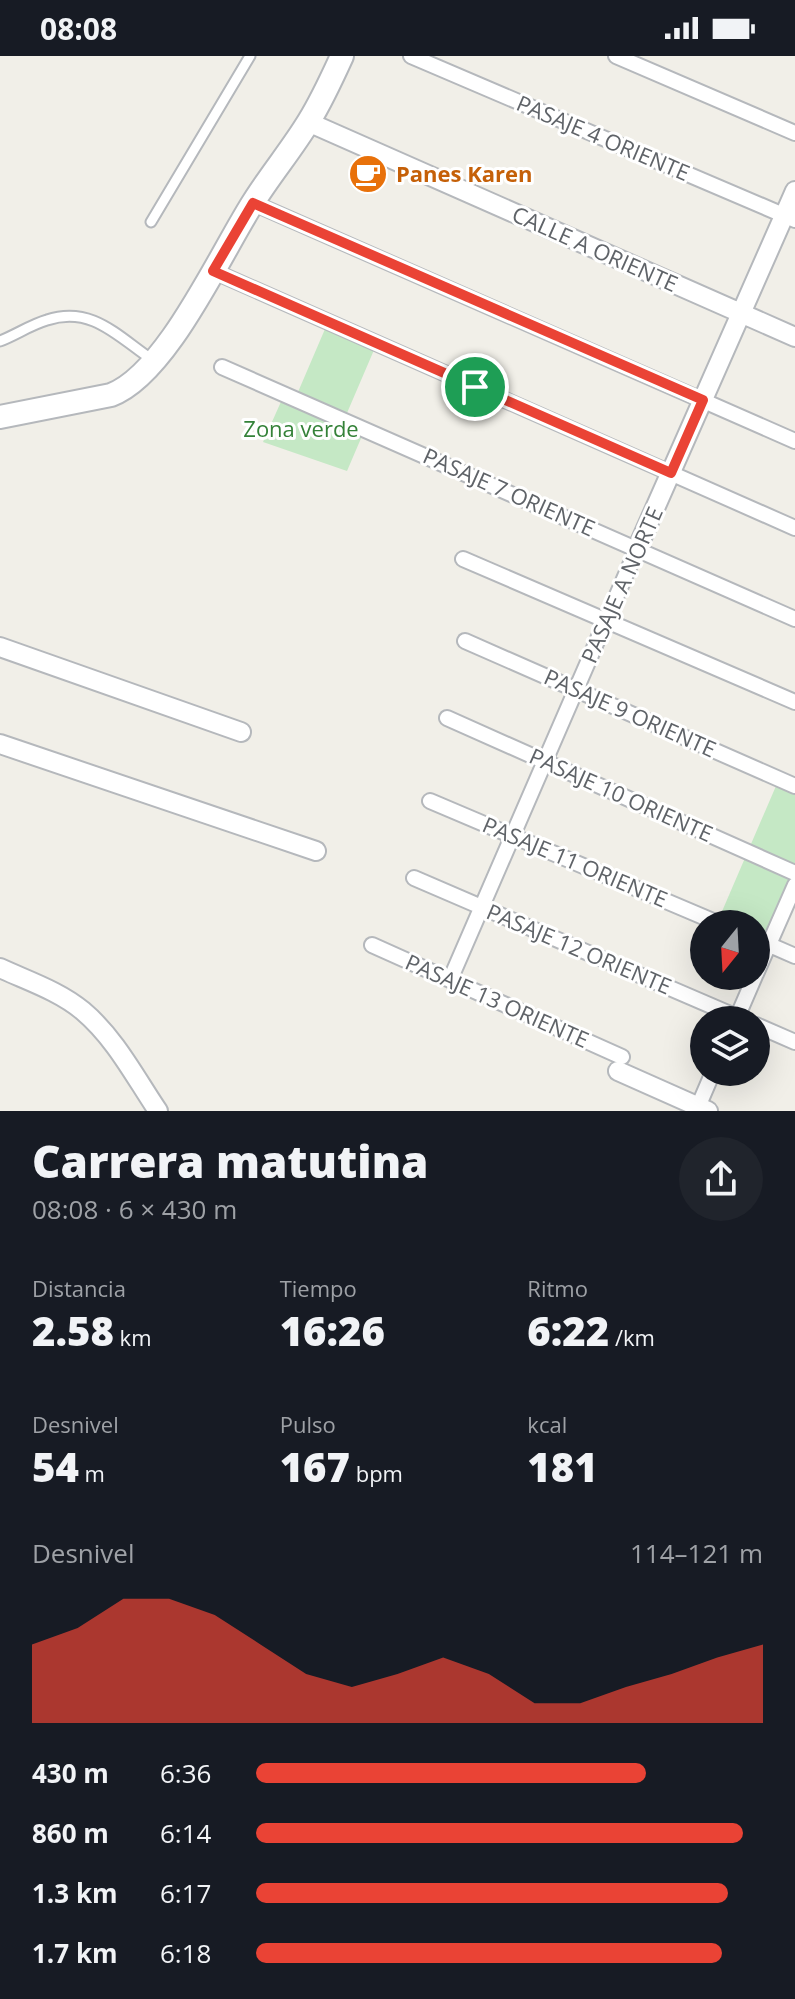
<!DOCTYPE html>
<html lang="es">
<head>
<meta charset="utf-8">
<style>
	body { margin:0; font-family:"Open Sans",sans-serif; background:#20242c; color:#f1f3f6; height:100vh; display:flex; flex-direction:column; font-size:30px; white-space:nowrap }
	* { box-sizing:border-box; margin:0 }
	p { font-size:26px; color:#9ea1a6 }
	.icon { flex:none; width:44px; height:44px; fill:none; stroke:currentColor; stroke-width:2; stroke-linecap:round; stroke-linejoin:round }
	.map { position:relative; height:1055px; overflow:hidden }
	.panel { display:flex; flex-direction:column; background:#171b24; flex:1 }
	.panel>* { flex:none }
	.needle { width:52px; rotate:198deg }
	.buttons { position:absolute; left:690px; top:854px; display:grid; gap:16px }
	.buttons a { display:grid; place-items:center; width:80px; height:80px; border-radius:50%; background:#171b24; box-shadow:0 8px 32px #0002; font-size:40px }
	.pin { position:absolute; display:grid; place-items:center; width:68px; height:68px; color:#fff; margin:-34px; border:4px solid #fff; border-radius:50%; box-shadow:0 2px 8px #0007 }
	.round { display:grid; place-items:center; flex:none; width:84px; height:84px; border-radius:42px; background:#20242c }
	.headline { display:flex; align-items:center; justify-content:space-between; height:136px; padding:0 32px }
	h1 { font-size:44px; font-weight:800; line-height:60px }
	.stats { display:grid; grid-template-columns:repeat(3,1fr); gap:12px; height:136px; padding:8px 32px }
	.stats div { display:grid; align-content:center }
	.stats b { font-size:40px; font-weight:800 }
	.stats small { font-size:22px; font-weight:400 }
	.stats p { font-size:22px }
	.chart { height:224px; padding:16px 32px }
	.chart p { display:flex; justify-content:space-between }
	.chart svg { width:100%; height:144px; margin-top:8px; fill:#ea4335; opacity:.7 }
	ul { padding:0 32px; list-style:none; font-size:26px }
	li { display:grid; grid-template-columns:128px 96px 1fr; align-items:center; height:60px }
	li i { height:20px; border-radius:10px; background:#ea4335 }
	.status { display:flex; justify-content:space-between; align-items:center; height:56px; padding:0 40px; background:#171b24; direction:ltr }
	.status svg { height:22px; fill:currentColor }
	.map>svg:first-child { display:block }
	.green { fill:#c5e8c5 }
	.building { fill:#cccac5; stroke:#d6d1c6; stroke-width:2 }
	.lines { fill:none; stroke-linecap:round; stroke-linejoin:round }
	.service-casing { stroke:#b5b8bc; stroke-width:13 }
	.pedestrian-casing { stroke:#b5b8bc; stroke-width:18 }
	.minor-casing { stroke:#b5b8bc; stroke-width:22 }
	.tertiary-casing { stroke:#b5b8bc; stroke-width:26 }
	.service { stroke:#fff; stroke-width:9 }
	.pedestrian { stroke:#fff; stroke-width:14 }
	.minor { stroke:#fff; stroke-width:18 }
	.tertiary { stroke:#fff; stroke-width:22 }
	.route-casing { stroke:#fff; stroke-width:16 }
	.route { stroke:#ea4335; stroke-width:10 }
	.labels { text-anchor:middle; stroke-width:6; stroke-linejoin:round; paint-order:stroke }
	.street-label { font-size:22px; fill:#5f6368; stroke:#fff }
	.food-label { font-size:22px; font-weight:bold; fill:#c56008; stroke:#fff; text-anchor:start }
	.park-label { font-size:22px; fill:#348238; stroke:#fff }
</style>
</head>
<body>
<div class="status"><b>08:08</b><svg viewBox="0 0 49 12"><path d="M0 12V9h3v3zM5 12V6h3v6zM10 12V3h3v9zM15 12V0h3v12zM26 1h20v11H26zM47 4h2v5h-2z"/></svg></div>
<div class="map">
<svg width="795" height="1055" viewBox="0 0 795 1055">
	<rect width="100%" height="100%" fill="#f1efe8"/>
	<!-- green -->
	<path class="green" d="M 328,266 L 377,287 L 344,364 L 365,373 L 347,415 L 263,386 L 284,339 L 295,343 Z
		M 779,723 L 795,730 L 795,829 L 769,888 L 756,883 L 756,868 L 717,867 Z"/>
	<!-- building -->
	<path class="building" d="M 365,103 L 380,111 L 373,129 L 356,124 Z"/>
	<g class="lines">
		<defs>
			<path id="service" d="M 151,166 L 250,0
				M 0,285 C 16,279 30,269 47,264 C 92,249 118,281 154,305"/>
			<path id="pedestrian" d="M 411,0 L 795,164
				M 616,0 L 795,77
				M 253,147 L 795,385
				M 213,215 L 795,472
				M 222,311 L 795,563
				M 463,503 L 795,646
				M 465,585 L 795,730
				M 447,662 L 795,817
				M 430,745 L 720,868
				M 414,822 L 744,964
				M 756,883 L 795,900
				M 372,889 L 622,1001
				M 756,918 L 795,829
				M 450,924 L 637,493
				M 736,964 L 755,920
				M 756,969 L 795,986
				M 698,1051 L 713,1016"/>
			<path id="minor" d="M 308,66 L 795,281
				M 637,493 L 795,135
				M 0,591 L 241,676
				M 0,688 L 316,795
				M 0,912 C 28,925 59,935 83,955 C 115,982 135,1021 158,1055
				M 618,1015 L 708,1055"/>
			<path id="tertiary" d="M 0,361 L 111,339 C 167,318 221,196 254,145 C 271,118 292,93 309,65 C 322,44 332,22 342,0"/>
		</defs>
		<!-- service casing -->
		<use href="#service" class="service-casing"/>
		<!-- pedestrian casing -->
		<use href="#pedestrian" class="pedestrian-casing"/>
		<!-- minor casing -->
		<use href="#minor" class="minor-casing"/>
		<!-- tertiary casing -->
		<use href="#tertiary" class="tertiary-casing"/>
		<!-- service -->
		<use href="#service" class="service"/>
		<!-- pedestrian -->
		<use href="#pedestrian" class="pedestrian"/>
		<!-- minor -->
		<use href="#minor" class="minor"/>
		<!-- tertiary -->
		<use href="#tertiary" class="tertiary"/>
	</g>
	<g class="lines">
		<defs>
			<path id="route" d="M 253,147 L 703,344 L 671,417 L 213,215 Z"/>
		</defs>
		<!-- route casing -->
		<use href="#route" class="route-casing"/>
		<!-- route -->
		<use href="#route" class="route"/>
	</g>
	<!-- icons -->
	<defs>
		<symbol id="cafe-disc" viewBox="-11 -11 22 22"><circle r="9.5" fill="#e8710a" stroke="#fff"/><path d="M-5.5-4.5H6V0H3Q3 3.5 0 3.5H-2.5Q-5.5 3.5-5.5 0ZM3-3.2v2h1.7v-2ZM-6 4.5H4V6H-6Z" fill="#fff"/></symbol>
	</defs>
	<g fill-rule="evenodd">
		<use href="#cafe-disc" x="346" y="96" width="44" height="44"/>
	</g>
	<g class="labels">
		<!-- street labels -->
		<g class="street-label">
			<text transform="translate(603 82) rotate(23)" y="8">PASAJE 4 ORIENTE</text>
			<text transform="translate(595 193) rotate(24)" y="8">CALLE A ORIENTE</text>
			<text transform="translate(509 436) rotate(24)" y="8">PASAJE 7 ORIENTE</text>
			<text transform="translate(622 529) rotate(-66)" y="8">PASAJE A NORTE</text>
			<text transform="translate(630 657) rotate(24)" y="8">PASAJE 9 ORIENTE</text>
			<text transform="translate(621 739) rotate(24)" y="8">PASAJE 10 ORIENTE</text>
			<text transform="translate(575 806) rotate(23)" y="8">PASAJE 11 ORIENTE</text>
			<text transform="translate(579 893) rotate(23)" y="8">PASAJE 12 ORIENTE</text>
			<text transform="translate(497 945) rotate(24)" y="8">PASAJE 13 ORIENTE</text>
		</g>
		<!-- food labels -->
		<g class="food-label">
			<text x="396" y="126">Panes Karen</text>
		</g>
		<!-- park labels -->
		<g class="park-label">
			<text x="301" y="381">Zona verde</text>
		</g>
	</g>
</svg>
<div class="buttons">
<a><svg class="needle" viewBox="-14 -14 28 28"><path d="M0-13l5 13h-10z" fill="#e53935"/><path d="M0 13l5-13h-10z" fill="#9ea1a6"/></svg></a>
<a><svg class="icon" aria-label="layers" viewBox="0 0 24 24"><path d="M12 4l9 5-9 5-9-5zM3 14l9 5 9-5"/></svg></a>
</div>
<div class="pin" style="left:475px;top:331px;background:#1e9e55"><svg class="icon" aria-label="arrive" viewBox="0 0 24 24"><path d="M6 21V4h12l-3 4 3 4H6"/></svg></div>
</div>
<section class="panel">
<div class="headline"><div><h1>Carrera matutina</h1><p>08:08 · 6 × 430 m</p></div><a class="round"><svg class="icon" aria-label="share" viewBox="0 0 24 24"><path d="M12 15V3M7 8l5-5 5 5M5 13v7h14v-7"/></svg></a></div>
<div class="stats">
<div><p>Distancia</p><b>2.58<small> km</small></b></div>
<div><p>Tiempo</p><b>16:26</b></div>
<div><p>Ritmo</p><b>6:22<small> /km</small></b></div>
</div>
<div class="stats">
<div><p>Desnivel</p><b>54<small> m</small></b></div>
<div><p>Pulso</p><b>167<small> bpm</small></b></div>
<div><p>kcal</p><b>181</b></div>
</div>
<div class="chart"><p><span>Desnivel</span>114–121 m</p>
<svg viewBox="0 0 160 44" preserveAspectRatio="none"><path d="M0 44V20L10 15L20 6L30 6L40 11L50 20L60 29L70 33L80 29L90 24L100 29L110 38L120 38L130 33L140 29L150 24L160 20V44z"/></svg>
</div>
<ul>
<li><b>430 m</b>6:36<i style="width:77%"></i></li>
<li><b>860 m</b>6:14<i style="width:96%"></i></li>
<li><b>1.3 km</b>6:17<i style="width:93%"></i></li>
<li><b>1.7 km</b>6:18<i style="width:92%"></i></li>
</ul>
</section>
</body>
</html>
